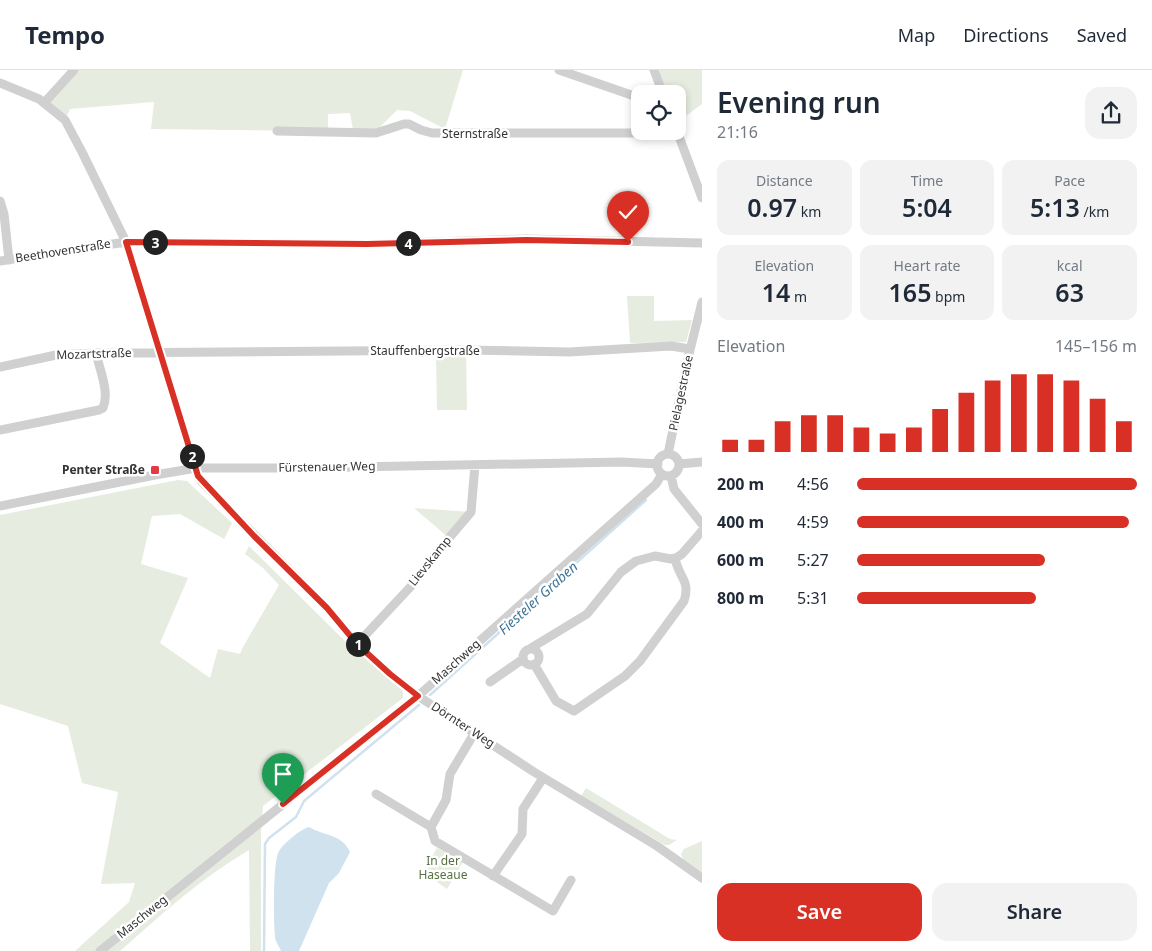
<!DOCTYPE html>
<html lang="en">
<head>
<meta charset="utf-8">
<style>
	body { margin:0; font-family:"Noto Sans",sans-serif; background:#f2f2f3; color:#1f2937; height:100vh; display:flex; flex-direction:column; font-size:19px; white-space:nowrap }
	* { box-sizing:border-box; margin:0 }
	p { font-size:16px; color:#747a83 }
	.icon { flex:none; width:28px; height:28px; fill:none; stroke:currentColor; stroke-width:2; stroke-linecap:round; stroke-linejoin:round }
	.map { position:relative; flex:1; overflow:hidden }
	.panel { display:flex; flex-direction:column; background:#fff; width:450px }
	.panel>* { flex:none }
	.tools { position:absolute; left:631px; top:15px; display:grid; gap:10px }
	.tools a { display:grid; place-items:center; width:55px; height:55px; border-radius:10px; background:#fff; box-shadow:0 2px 8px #0003; font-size:25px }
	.pin { position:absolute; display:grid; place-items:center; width:42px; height:42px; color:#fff; margin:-51px -21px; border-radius:50% 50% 50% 0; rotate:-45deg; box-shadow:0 0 5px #0007 }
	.pin .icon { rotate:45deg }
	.km { position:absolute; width:25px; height:25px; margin:-12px; border-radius:50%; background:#222; color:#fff; font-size:14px; line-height:25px; text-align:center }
	.round { display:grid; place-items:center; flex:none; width:52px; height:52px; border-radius:15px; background:#f2f2f3 }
	.overview { display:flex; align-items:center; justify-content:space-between; height:85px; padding:0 15px }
	h1 { font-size:28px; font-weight:600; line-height:38px }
	.stats { display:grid; grid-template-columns:repeat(3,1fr); gap:8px; height:85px; padding:5px 15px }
	.stats div { display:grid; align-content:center; border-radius:12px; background:#f2f2f3; text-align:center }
	.stats b { font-size:25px; font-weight:600 }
	.stats small { font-size:14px; font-weight:400 }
	.stats p { font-size:14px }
	.chart { height:140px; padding:10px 15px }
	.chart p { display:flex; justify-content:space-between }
	.chart svg { width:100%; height:90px; margin-top:5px; stroke:#d93025; stroke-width:6 }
	.action { display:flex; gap:10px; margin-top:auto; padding:10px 15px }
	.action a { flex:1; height:58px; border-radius:15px; background:#d93025; color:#fff; font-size:20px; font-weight:600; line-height:58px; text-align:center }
	.action a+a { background:#f2f2f3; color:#1f2937 }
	ul { padding:0 15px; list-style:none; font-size:16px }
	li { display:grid; grid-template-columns:80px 60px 1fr; align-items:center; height:38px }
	li i { height:12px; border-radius:6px; background:#d93025 }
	header { display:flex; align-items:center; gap:30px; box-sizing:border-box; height:70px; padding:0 25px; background:#fff; border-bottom:1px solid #e0e1e3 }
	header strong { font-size:24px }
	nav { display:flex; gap:28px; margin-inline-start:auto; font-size:18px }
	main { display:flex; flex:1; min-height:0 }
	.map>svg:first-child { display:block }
	.green { fill:#e6ecdf }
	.water { fill:#cfe2ee }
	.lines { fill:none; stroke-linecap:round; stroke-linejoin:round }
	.stream { stroke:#cfe2ee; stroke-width:2.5 }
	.minor { stroke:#d0d0d0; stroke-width:9 }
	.route-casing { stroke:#fff; stroke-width:10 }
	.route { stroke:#d93025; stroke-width:6 }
	.poi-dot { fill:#e63946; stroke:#fff; stroke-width:2 }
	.labels { text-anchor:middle; stroke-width:5; stroke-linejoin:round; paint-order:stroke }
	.street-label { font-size:12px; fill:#333; stroke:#fff }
	.poi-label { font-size:12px; font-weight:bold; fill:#333; stroke:#fff; text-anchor:end }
	.park-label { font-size:12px; fill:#56703f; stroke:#fff }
	.water-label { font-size:14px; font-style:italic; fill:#3f7597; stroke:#fff }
</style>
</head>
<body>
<header>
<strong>Tempo</strong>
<nav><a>Map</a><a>Directions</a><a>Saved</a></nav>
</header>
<main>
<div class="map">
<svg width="702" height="881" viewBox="0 0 702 881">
	<rect width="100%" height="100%" fill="#fff"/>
	<!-- green -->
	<path class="green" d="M 74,0 L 463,0 L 445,59 L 410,41 L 397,40 L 378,59 L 353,60 L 350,43 L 328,44 L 328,61 L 151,59 L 154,32 L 70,39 L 65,50 L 44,33 Z
		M 659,0 L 702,0 L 702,34 L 679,51 L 678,49 L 678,24 L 667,24 Z
		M 627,226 L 654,226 L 654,251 L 692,250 L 686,272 L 630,273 Z
		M 466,280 L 467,340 L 437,340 L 436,281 Z
		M 178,410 L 187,411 L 232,453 L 224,469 L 180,444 L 152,446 L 141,494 L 188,508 L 160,573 L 210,608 L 218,579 L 240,584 L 243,577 L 279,515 L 263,498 L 245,484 L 249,476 L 348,574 L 403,621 L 403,628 L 263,736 L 261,763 L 261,881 L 250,881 L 249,780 C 201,808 161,845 120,881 L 75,881 L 129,832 L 135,813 L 101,814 L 118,722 L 82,713 L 68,656 L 0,634 L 0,445 Z
		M 414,438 L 471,442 L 449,468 Z
		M 586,718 L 670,769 L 677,770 L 669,775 L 665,775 L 581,726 Z
		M 702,771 L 702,803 L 683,789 L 681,784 L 684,779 Z
		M 437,778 L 463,792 L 447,819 L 423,802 Z"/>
	<!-- water -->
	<path class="water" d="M 309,757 C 324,766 342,764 350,782 L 339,803 L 329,813 L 299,881 L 281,881 C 280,878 277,874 276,871 C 273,859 273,789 279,781 C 284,773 301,759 309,757 Z"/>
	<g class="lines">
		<!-- stream -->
		<path class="stream" d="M 430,625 L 646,430
			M 264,881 L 265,774 L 269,768 L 296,747 L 304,731 L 419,635"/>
		<!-- minor -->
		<path class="minor" d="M 559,0 L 640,28
			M 654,0 L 663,24
			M 0,13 L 39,29 L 65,50 L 82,82 L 126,172 L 198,406 L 201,411 L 327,538 L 357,574 L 390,604 L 418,626 L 534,702 L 657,776 L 702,808
			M 44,33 L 74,0
			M 277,61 L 376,63 L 404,54 L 409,54 L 421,60 L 432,63 L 669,63 L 677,61
			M 677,61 L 702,128
			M 0,131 L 4,144 L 9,190
			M 0,191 L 126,172 L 367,174 L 526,169 L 702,173
			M 0,297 L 56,285 L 96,283 L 466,280 L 569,282 L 671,276 L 690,279
			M 0,360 L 99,340 L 103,338 C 110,322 99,298 96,283
			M 668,384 L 688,288 L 702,232
			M657 395a11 11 0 1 1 22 0a11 11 0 1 1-22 0Z
			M 679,394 L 702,392
			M 671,406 L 674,419 L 702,454
			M 0,436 L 155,405 L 196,398 L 302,398 L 622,392 L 658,394
			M 357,574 L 415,512 L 449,468 L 471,442 L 475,395
			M 531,578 L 587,544 L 621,502 L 636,491 L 655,486 L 671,489 L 676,488 L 682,484 L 702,461
			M523 587a8 8 0 1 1 16 0a8 8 0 1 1-16 0Z
			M 534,594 L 556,631 L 574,641 L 625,606 L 640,591 L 684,531 C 691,510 678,507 675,488
			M 490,612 L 523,589
			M 376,724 L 431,757
			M 431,757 L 435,771 L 553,841 L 571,810
			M 431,757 L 446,730 L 450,704 L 475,662
			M 493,806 L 522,764 L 523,739 L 543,708
			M 100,881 L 418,626 L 656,414 L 662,404"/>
	</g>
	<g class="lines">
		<defs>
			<path id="route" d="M 283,734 L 418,626 L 390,604 L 357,574 L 327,538 L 254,466 L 198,406 L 126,172 L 367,174 L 526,170 L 628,172"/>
		</defs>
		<!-- route casing -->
		<use href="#route" class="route-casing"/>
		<!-- route -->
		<use href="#route" class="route"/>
	</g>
	<!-- markers -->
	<rect class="poi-dot" x="150" y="395" width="10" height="10" rx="2.5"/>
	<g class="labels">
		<!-- street labels -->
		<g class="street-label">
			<text x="475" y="68">Sternstraße</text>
			<text transform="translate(63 181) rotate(-9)" y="4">Beethovenstraße</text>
			<text x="425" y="285">Stauffenbergstraße</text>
			<text transform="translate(94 284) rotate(-2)" y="4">Mozartstraße</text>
			<text transform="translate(681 323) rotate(-78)" y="4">Pielagestraße</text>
			<text transform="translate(327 397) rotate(-1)" y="4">Fürstenauer Weg</text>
			<text transform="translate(430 491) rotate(-51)" y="4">Lievskamp</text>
			<text transform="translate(456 592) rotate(-42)" y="4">Maschweg</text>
			<text transform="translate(463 655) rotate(33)" y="4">Dörnter Weg</text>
			<text transform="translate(142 847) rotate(-39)" y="4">Maschweg</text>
		</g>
		<!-- poi labels -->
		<g class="poi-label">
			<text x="145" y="404">Penter Straße</text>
		</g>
		<!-- park labels -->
		<g class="park-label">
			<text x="443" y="795">In der<tspan x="443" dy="14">Haseaue</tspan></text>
		</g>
		<!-- water labels -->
		<g class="water-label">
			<text transform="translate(538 528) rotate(-42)" y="5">Fiesteler Graben</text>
		</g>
	</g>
</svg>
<div class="tools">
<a><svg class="icon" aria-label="locate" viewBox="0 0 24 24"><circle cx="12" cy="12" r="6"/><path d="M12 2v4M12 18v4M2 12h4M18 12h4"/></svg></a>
</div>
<div class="pin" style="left:283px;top:734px;background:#1e9e55"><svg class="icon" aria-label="arrive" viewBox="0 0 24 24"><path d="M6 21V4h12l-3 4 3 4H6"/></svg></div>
<div class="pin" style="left:628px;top:172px;background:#d93025"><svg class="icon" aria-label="check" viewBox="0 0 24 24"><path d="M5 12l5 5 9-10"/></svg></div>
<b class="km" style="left:358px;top:574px">1</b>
<b class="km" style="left:192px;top:386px">2</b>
<b class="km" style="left:155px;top:172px">3</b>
<b class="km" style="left:408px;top:173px">4</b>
</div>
<section class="panel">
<div class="overview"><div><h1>Evening run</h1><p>21:16</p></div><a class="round"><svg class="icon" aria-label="share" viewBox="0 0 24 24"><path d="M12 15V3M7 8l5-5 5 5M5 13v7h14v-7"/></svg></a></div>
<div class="stats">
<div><p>Distance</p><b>0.97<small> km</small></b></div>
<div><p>Time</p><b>5:04</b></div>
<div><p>Pace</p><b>5:13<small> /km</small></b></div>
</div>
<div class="stats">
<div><p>Elevation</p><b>14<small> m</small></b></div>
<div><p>Heart rate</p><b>165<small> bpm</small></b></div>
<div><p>kcal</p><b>63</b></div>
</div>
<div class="chart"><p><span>Elevation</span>145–156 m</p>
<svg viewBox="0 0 160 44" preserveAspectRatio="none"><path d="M5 44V38M15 44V38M25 44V29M35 44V26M45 44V26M55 44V32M65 44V35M75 44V32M85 44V23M95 44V15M105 44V9M115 44V6M125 44V6M135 44V9M145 44V18M155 44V29"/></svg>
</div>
<ul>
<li><b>200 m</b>4:56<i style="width:100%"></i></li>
<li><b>400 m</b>4:59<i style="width:97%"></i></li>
<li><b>600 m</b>5:27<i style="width:67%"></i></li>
<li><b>800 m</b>5:31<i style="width:64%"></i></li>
</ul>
<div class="action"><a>Save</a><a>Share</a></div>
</section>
</main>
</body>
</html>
